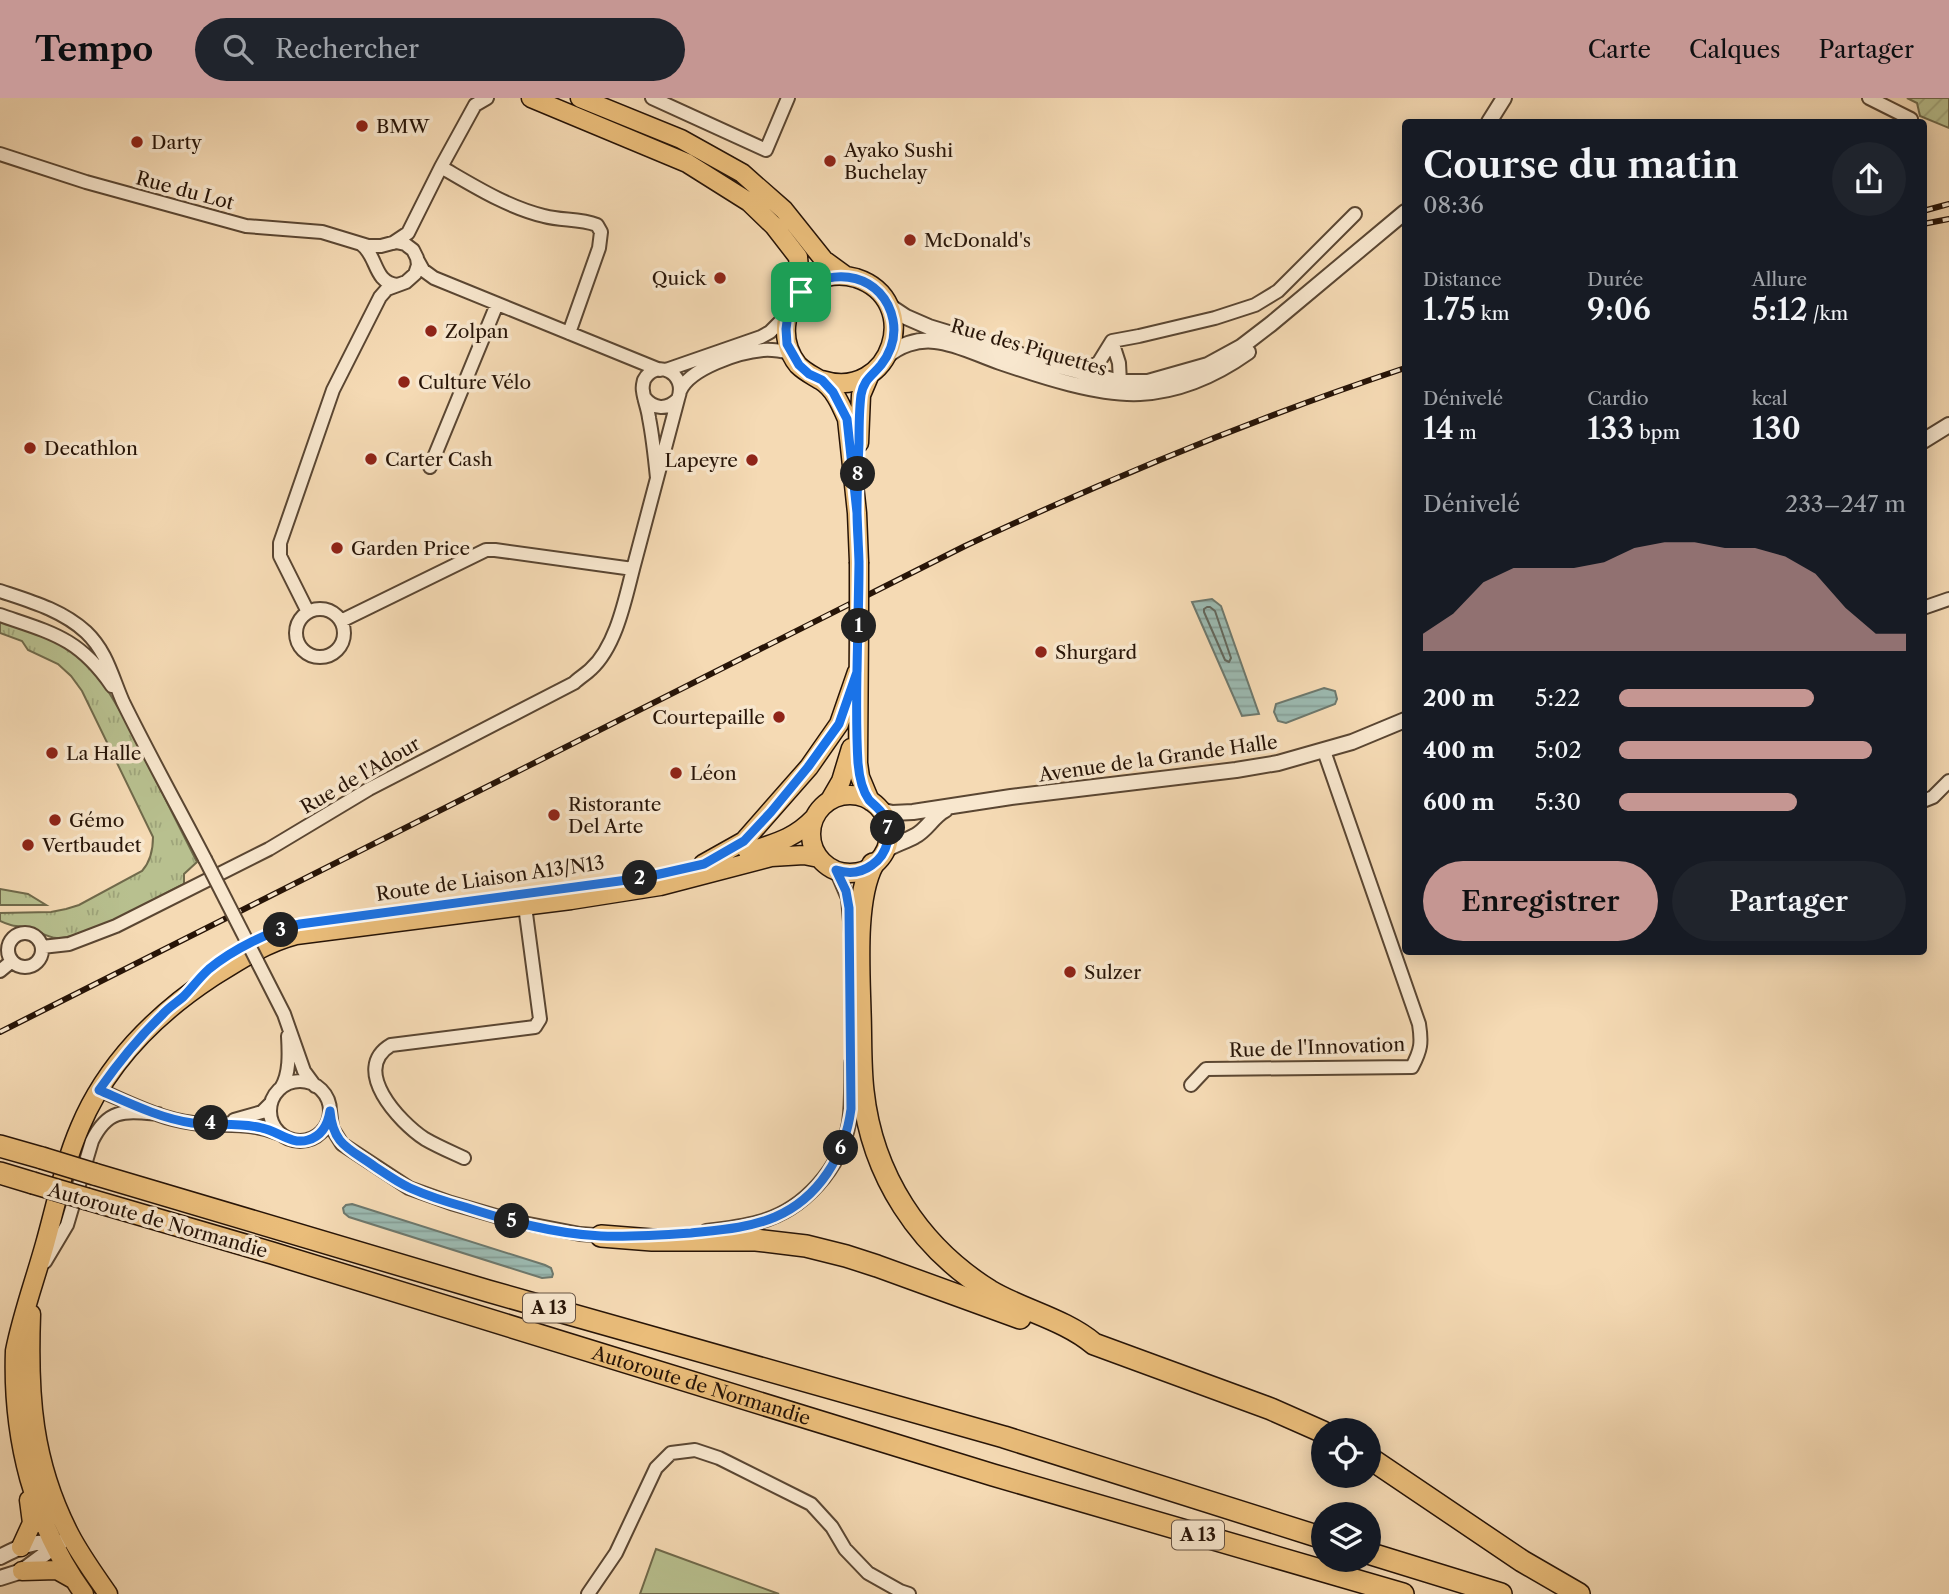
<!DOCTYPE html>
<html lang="fr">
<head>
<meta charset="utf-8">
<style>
	body { margin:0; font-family:"Libre Caslon Text",serif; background:#20242c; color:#f1f3f6; height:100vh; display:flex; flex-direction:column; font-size:26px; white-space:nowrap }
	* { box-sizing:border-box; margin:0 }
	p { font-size:23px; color:#9ea1a6 }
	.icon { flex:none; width:38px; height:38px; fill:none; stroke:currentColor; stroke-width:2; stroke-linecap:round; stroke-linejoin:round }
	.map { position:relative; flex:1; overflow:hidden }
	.sheet { position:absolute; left:1402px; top:21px; width:525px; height:836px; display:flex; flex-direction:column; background:#171b24; border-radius:7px; box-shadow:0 4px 18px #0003 }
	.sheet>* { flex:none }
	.controls { position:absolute; left:1311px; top:1320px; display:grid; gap:14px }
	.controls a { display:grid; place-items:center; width:70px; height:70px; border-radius:50%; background:#171b24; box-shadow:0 4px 18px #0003; font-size:35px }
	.pin { position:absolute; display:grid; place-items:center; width:60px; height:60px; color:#fff; margin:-30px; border-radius:14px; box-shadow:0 4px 10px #0006 }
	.km { position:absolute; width:35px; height:35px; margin:-18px; border-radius:50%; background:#222; color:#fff; font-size:19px; line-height:35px; text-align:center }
	.round { display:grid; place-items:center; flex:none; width:74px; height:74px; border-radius:37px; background:#20242c }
	.head { display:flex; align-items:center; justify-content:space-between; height:119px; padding:0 21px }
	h1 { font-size:38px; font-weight:600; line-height:52px }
	.figures { display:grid; grid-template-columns:repeat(3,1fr); gap:10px; height:119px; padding:7px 21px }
	.figures div { display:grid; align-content:center }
	.figures b { font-size:30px; font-weight:600 }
	.figures small { font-size:19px; font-weight:400 }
	.figures p { font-size:19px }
	.chart { height:196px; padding:14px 21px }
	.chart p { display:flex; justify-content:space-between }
	.chart svg { width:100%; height:126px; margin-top:7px; fill:#c59692; opacity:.7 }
	.button { display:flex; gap:14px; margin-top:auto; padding:14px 21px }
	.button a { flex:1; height:80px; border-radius:42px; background:#c59692; color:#111; font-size:28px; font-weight:600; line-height:80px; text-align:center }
	.button a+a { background:#20242c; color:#f1f3f6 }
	ul { padding:0 21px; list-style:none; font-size:23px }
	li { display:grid; grid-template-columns:112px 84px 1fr; align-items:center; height:52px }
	li i { height:18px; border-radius:9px; background:#c59692 }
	header { display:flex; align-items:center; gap:42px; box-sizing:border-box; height:98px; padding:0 35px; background:#c59692; color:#111 }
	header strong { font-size:33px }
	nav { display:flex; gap:38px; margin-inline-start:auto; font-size:24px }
	.search { width:490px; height:63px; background:#20242c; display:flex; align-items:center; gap:18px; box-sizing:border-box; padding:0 24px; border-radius:38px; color:#9ea1a6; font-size:26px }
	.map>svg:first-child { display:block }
	.grass { fill:url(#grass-tufts); stroke:#706a4b; stroke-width:2 }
	.park { fill:#b8c08f; stroke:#706a4b; stroke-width:2 }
	.garden { fill:url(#garden-furrows); stroke:#706a4b; stroke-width:2 }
	.water { fill:url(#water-rules); stroke:#6d786d; stroke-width:2 }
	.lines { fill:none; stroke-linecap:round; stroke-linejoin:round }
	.shore { stroke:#62675c; stroke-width:2 }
	.minor-casing { stroke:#5a4632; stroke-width:16 }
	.tertiary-casing { stroke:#5a4632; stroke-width:18 }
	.primary-casing { stroke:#271407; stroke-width:21 }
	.motorway-casing { stroke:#271407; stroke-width:24 }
	.minor { stroke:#f8e7ce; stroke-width:12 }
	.tertiary { stroke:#f8e7ce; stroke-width:14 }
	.primary { stroke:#eabd7a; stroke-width:18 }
	.motorway { stroke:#eabd7a; stroke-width:21 }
	.rail-casing { stroke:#271407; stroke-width:6 }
	.rail { stroke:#f8e7ce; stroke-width:3.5; stroke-dasharray:10; stroke-linecap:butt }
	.minor-bridge-casing { stroke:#5a4632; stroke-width:16; stroke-linecap:butt }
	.primary-bridge-casing { stroke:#271407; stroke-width:21; stroke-linecap:butt }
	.motorway-bridge-casing { stroke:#271407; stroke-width:24; stroke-linecap:butt }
	.minor-bridge { stroke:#f8e7ce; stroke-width:12 }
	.primary-bridge { stroke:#eabd7a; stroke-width:18 }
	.motorway-bridge { stroke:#eabd7a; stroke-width:21 }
	.route-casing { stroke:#fff; stroke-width:14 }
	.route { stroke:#1a73e8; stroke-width:9 }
	.poi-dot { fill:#8f2418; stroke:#f8e7ce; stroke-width:2.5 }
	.labels { text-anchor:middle; stroke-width:7; stroke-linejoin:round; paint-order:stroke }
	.shield { fill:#f8e7ce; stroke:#665343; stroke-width:2 }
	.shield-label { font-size:18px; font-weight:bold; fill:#271407 }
	.poi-label { font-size:19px; fill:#271407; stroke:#f8e7ce; text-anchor:start }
	.street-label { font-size:19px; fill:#271407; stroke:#f8e7ce }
</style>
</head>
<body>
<header>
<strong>Tempo</strong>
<div class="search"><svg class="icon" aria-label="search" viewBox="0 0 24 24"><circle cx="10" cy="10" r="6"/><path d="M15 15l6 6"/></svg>Rechercher</div>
<nav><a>Carte</a><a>Calques</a><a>Partager</a></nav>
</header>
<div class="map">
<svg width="1949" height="1496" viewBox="0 0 1949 1496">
	<defs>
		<pattern id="grass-tufts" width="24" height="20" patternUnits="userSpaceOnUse" patternTransform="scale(1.75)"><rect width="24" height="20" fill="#b8c08f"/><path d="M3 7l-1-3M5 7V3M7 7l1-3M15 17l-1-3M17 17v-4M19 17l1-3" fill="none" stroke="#9ea47a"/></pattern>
		<pattern id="garden-furrows" width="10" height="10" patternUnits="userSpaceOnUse" patternTransform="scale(1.75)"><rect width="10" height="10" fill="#b8c08f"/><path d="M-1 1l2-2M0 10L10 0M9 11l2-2" fill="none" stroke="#9ea47a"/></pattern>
		<pattern id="water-rules" width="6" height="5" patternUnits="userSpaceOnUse" patternTransform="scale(1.75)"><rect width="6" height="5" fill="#9cbab1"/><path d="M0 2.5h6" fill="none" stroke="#869f97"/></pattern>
	</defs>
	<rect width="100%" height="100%" fill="#f5dab4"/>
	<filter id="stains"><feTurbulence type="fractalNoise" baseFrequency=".00286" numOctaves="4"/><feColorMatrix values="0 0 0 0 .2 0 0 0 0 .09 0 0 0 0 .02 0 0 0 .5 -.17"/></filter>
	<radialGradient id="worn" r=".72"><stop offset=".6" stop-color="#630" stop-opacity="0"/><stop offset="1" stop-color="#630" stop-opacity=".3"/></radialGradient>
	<!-- grass -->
	<path class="grass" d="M 0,521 L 25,529 L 76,553 L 102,583 L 125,621 L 197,764 L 184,776 L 184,786 C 155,800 87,841 57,840 C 46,840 37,831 26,829 C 16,828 10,828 0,823 L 0,815 L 51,814 L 66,811 L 79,807 L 142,773 C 151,763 153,752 153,739 L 82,593 L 71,578 L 58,566 L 28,552 L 22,543 L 0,535 Z
		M 0,791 L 28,796 L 46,807 L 0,807 Z"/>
	<!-- park -->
	<path class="park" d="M 656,1451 L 779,1496 L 640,1496 Z"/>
	<!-- garden -->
	<path class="garden" d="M 1907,0 L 1949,0 L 1949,30 L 1920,18 L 1917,5 Z"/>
	<!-- water -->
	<path class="water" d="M 1212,501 L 1221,508 L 1259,616 L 1242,618 L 1192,504 Z
		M 1324,590 L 1335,593 L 1337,601 L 1335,606 L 1286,625 L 1278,623 L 1274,614 L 1276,606 Z
		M 352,1106 L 545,1167 L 551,1170 L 553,1176 L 552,1179 L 542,1180 L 349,1119 L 344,1115 L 343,1110 L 346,1107 Z"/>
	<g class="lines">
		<!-- shore -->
		<path class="shore" d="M 1207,509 L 1210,509 L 1215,513 L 1231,560 L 1229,564 L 1225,562 L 1204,514 L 1204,511 Z"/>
		<defs>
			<path id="minor" d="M 652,0 L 766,52 L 788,0
				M 1869,0 L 1911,21
				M 0,56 L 86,84 L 246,128 L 322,134 L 368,148 L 381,148 L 396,144 L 405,146 L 413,152 L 417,160 L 418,167 L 415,176 L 406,184 L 387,191 L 380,199 L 333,292 L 280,445 L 280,458 L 308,514
				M 441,69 C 474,88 507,109 544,118 C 562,123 579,120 597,127 L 601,134 L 599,150 L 569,235
				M 393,145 L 408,135 L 441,69 L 475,7 L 487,0
				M 361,146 C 378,158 373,184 397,187
				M 418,163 L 423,172 L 434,180 L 660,272
				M 666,272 L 761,239 L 770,234 L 788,216
				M 1081,275 L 1099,264 L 1112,243 L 1139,238 L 1215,220 L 1255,207 L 1278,193 L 1355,116
				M 1112,289 L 1120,284 L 1119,265 L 1112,243
				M 680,293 C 690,270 739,254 763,252 C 772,251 782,253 791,255
				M 644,299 C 654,312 667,312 678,301
				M 430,369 L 497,206
				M 0,493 C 30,503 62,512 86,534 C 107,554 112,579 123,604 C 149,657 178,709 205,761
				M 1923,510 L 1949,501
				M296 535a24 24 0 1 1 48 0a24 24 0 1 1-48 0Z
				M 0,517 C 52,535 79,540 112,588
				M 341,523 L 486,452 L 495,452 L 633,471 L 678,301 C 688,275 656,260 644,282 C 643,286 642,289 643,293 C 644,302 648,311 649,320 C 653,340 655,360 657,380
				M 1923,703 L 1933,699 L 1949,683
				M 836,772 L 848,800 L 851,835
				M8 852a17 17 0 1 1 34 0a17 17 0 1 1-34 0Z
				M 42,849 L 69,846 L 116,828 L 269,751 L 369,691 L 574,585 C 579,580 586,576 591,571 C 616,548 625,502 633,471
				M 257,863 L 284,916 L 304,973 L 315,988
				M 0,873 L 12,863
				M270 1013a30 30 0 1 1 60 0a30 30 0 1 1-60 0Z
				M 1191,987 L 1206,971 L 1412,969 C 1421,952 1422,945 1419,926 L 1324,653
				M 281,990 C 290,976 289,955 288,938
				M 99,992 C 130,1005 160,1021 193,1025 C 223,1029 251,1023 280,1036
				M 330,1013 L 332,1030 L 342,1046 L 409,1090 L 451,1105 L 513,1123 L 580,1136 L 608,1138
				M 234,1022 L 262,1014 L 271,1005
				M 464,1060 C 451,1054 437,1048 425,1041 C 399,1024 350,971 391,947 L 535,929 L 540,921 L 525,808
				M 706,1133 C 724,1131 742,1129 759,1124 C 804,1112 841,1070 849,1025 C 852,1005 851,985 851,965
				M 45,1164 L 67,1127 L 92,1043 C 108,1010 125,1013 158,1016
				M 588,1496 L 616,1455 L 656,1370 L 671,1355 L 695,1352 L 719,1360 L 811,1406 L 832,1429 L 845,1451 L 868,1475 L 900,1493 L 909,1496"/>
			<path id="tertiary" d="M 1489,24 L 1504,0
				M 888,207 L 906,219 L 929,229 L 1047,265 L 1120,284 L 1148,284 L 1208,267 L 1241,249 L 1271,226 L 1405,114
				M 886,259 C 899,247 917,241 935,243 C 957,245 979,257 1000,264 C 1041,278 1098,297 1140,295 C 1180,293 1217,276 1248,254
				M 1923,343 L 1949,327
				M 880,712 L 892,715 L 913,714 L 1011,699 L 1236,672 L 1278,665 L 1352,644 L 1405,622
				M 884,753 C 895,746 904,744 915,738 C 927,732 933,718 945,712
				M 0,1459 C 17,1450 36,1441 55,1446
				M 0,1480 L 22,1473 L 61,1444"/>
			<path id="primary" d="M 531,0 L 687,65 L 749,104 L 774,128 L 798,159 L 801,194
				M 580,0 L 681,41 L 742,75 L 784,112 L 824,162 L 846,178
				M 822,282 C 892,304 924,202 856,180 C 842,176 827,177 814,184 C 784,200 777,241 798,267 C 805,274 812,277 820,282 C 834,290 841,307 847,321 L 857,415 L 859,464
				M 859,345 L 861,297 L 870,276
				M 859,529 L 858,665 L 860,679 L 870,703
				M811 736a39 39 0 1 1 78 0a39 39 0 1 1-78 0Z
				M 830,702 L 841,683 L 851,650
				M 748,754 C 775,745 794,741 814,720
				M 703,766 L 744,743 L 809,669 L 839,626 L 857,574
				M 31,1216 C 28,1296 32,1364 70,1437 C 81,1458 95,1477 108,1496
				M 21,1449 L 32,1425 L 29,1402
				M 22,1473 L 57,1472 L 73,1481
				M 84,1496 C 33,1426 12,1339 15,1253 C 22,1217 35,1182 45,1146 C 56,1107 64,1066 80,1029 C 106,967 155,917 211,880 C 238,863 265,845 296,837 L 571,802 L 660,788 L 771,759 L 804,757 L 819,760"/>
			<g id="motorway">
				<path d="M 873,766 C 854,801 859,873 860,914 C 861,940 860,967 863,993 C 872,1077 919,1149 990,1193 C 1024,1213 1064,1221 1094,1246 L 1271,1311 L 1323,1334"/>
				<path d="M 0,1048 L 42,1060"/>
				<path d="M 0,1075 L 33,1085"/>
				<path d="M 94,1076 L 488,1193 L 1004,1339 L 1323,1440"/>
				<path id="s1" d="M 87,1101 L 272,1155 L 993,1377 L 1403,1496"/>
				<path d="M 601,1138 L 652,1142 L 756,1142 L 806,1148 L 846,1158 L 877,1168 L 1020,1220"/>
				<path d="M 1368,1359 L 1522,1463 L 1579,1496"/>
				<path d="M 1368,1455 L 1501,1496"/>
			</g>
		</defs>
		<!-- minor casing -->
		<use href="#minor" class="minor-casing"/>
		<!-- tertiary casing -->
		<use href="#tertiary" class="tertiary-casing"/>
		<!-- primary casing -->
		<use href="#primary" class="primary-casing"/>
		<!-- motorway casing -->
		<use href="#motorway" class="motorway-casing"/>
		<!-- minor -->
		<use href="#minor" class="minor"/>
		<!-- tertiary -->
		<use href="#tertiary" class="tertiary"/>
		<!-- primary -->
		<use href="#primary" class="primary"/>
		<!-- motorway -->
		<use href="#motorway" class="motorway"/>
		<defs>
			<path id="rail" d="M 1923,113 L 1949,106
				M 1923,126 L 1949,121
				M 0,934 L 965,448 C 1108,381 1255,320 1405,270"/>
		</defs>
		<!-- rail casing -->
		<use href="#rail" class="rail-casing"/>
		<!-- rail -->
		<use href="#rail" class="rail"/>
		<defs>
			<path id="minor-bridge" d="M 205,761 L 257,863"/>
			<path id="primary-bridge" d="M 859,529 L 859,464"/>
			<path id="motorway-bridge" d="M 42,1060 L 94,1076
				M 33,1085 L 87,1101"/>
		</defs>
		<!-- minor-bridge casing -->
		<use href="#minor-bridge" class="minor-bridge-casing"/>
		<!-- primary-bridge casing -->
		<use href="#primary-bridge" class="primary-bridge-casing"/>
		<!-- motorway-bridge casing -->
		<use href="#motorway-bridge" class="motorway-bridge-casing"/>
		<!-- minor-bridge -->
		<use href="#minor-bridge" class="minor-bridge"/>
		<!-- primary-bridge -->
		<use href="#primary-bridge" class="primary-bridge"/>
		<!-- motorway-bridge -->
		<use href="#motorway-bridge" class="motorway-bridge"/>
	</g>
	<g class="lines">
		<defs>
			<path id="route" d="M 801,194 L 792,205 L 788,216 L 786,231 L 787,246 L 799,267 L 809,276 L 822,282 L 833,294 L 847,321 L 857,415 L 859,464 L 857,574 L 839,626 L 808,669 L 771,714 L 744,743 L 704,766 L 642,780 L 300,826 C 271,832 232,852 209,871 C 199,880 192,890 183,899 C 176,905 168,910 162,917 C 138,940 118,965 99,992 C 129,1005 159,1020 192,1025 C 215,1028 239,1024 262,1030 C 278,1033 291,1047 308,1042 C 322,1038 328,1026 330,1013 C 333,1047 349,1050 374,1068 C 386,1076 397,1084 410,1090 C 428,1098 447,1104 465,1109 C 509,1123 555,1136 601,1138 C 631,1139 662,1137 691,1135 C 719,1132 749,1130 775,1119 C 819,1100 845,1057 851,1011 L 849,810 L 846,793 L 836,772 C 848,776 861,775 872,767 C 888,756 893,734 884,718 C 880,711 874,707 869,702 C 862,692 859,677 858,665 C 854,600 859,533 859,468 C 859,450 857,432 857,414 C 857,391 858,368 859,345 C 859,329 859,313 861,297 C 864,281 872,278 881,267 C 891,254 896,238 893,222 C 884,177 833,166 801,194"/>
		</defs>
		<!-- route casing -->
		<use href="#route" class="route-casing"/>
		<!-- route -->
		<use href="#route" class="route"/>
	</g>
	<!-- markers -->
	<g class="poi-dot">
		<circle cx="362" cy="28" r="7"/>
		<circle cx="137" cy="44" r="7"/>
		<circle cx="830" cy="63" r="7"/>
		<circle cx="910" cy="142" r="7"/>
		<circle cx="720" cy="180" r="7"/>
		<circle cx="431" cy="233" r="7"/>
		<circle cx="404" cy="284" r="7"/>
		<circle cx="30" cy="350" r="7"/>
		<circle cx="371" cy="361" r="7"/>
		<circle cx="752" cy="362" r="7"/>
		<circle cx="337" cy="450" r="7"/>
		<circle cx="1041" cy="554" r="7"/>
		<circle cx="779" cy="619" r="7"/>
		<circle cx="52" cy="655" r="7"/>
		<circle cx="676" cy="675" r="7"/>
		<circle cx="554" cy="717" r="7"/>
		<circle cx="55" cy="722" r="7"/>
		<circle cx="28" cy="747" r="7"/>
		<circle cx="1070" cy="874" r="7"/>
	</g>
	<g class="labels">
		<!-- shield labels -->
		<g class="shield">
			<rect x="523" y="1195.5" width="52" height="29" rx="5"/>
			<rect x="1172" y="1422.5" width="52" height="29" rx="5"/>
		</g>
		<g class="shield-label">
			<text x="549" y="1216">A 13</text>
			<text x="1198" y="1443">A 13</text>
		</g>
		<!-- poi labels -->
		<g class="poi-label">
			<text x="376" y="35">BMW</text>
			<text x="151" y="51">Darty</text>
			<text x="844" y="59">Ayako Sushi<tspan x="844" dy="22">Buchelay</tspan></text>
			<text x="924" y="149">McDonald's</text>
			<text x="706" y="187" text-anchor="end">Quick</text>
			<text x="445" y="240">Zolpan</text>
			<text x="418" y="291">Culture Vélo</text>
			<text x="44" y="357">Decathlon</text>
			<text x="385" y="368">Carter Cash</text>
			<text x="738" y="369" text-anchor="end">Lapeyre</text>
			<text x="351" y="457">Garden Price</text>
			<text x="1055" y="561">Shurgard</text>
			<text x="765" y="626" text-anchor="end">Courtepaille</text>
			<text x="66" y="662">La Halle</text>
			<text x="690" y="682">Léon</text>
			<text x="568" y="713">Ristorante<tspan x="568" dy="22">Del Arte</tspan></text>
			<text x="69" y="729">Gémo</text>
			<text x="42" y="754">Vertbaudet</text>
			<text x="1084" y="881">Sulzer</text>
		</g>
		<!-- street labels -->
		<g class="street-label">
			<text transform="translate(185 92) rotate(15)" y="7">Rue du Lot</text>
			<text transform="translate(1029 249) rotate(16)" y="7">Rue des Piquettes</text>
			<text transform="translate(1158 660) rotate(-8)" y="7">Avenue de la Grande Halle</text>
			<text transform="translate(360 677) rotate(-30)" y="7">Rue de l'Adour</text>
			<text transform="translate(490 780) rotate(-8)" y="7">Route de Liaison A13/N13</text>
			<text transform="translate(1317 949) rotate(-2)" y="7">Rue de l'Innovation</text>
			<text transform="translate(158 1122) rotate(16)" y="7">Autoroute de Normandie</text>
			<text dy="7" stroke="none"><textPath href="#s1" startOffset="642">Autoroute de Normandie</textPath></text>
		</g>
	</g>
	<rect width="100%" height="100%" filter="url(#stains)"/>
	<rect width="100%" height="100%" fill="url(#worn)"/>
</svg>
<div class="controls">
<a><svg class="icon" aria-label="locate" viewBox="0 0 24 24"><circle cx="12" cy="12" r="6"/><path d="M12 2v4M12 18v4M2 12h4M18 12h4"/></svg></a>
<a><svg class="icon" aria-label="layers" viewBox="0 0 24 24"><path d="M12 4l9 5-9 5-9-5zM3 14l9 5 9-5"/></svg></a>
</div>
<div class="pin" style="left:801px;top:194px;background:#1e9e55"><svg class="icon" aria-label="arrive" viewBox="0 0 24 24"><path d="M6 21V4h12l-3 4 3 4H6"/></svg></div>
<b class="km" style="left:859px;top:528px">1</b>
<b class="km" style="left:640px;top:780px">2</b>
<b class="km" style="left:281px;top:832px">3</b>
<b class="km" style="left:211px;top:1025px">4</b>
<b class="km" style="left:512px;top:1123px">5</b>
<b class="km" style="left:841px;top:1050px">6</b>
<b class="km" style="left:888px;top:730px">7</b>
<b class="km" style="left:858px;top:376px">8</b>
<section class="sheet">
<div class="head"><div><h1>Course du matin</h1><p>08:36</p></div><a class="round"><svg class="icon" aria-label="share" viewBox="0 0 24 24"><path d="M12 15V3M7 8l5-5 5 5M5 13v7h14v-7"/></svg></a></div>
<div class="figures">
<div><p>Distance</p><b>1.75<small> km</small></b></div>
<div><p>Durée</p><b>9:06</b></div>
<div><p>Allure</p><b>5:12<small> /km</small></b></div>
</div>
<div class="figures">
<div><p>Dénivelé</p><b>14<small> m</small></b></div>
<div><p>Cardio</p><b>133<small> bpm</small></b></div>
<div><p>kcal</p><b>130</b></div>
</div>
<div class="chart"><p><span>Dénivelé</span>233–247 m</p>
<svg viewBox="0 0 160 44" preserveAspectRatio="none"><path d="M0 44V38L10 31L20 20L30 15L40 15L50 15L60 13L70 8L80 6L90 6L100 8L110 8L120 11L130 17L140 29L150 38L160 38V44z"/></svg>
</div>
<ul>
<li><b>200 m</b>5:22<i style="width:68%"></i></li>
<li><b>400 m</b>5:02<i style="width:88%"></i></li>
<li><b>600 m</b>5:30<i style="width:62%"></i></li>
</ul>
<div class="button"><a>Enregistrer</a><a>Partager</a></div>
</section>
</div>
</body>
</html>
